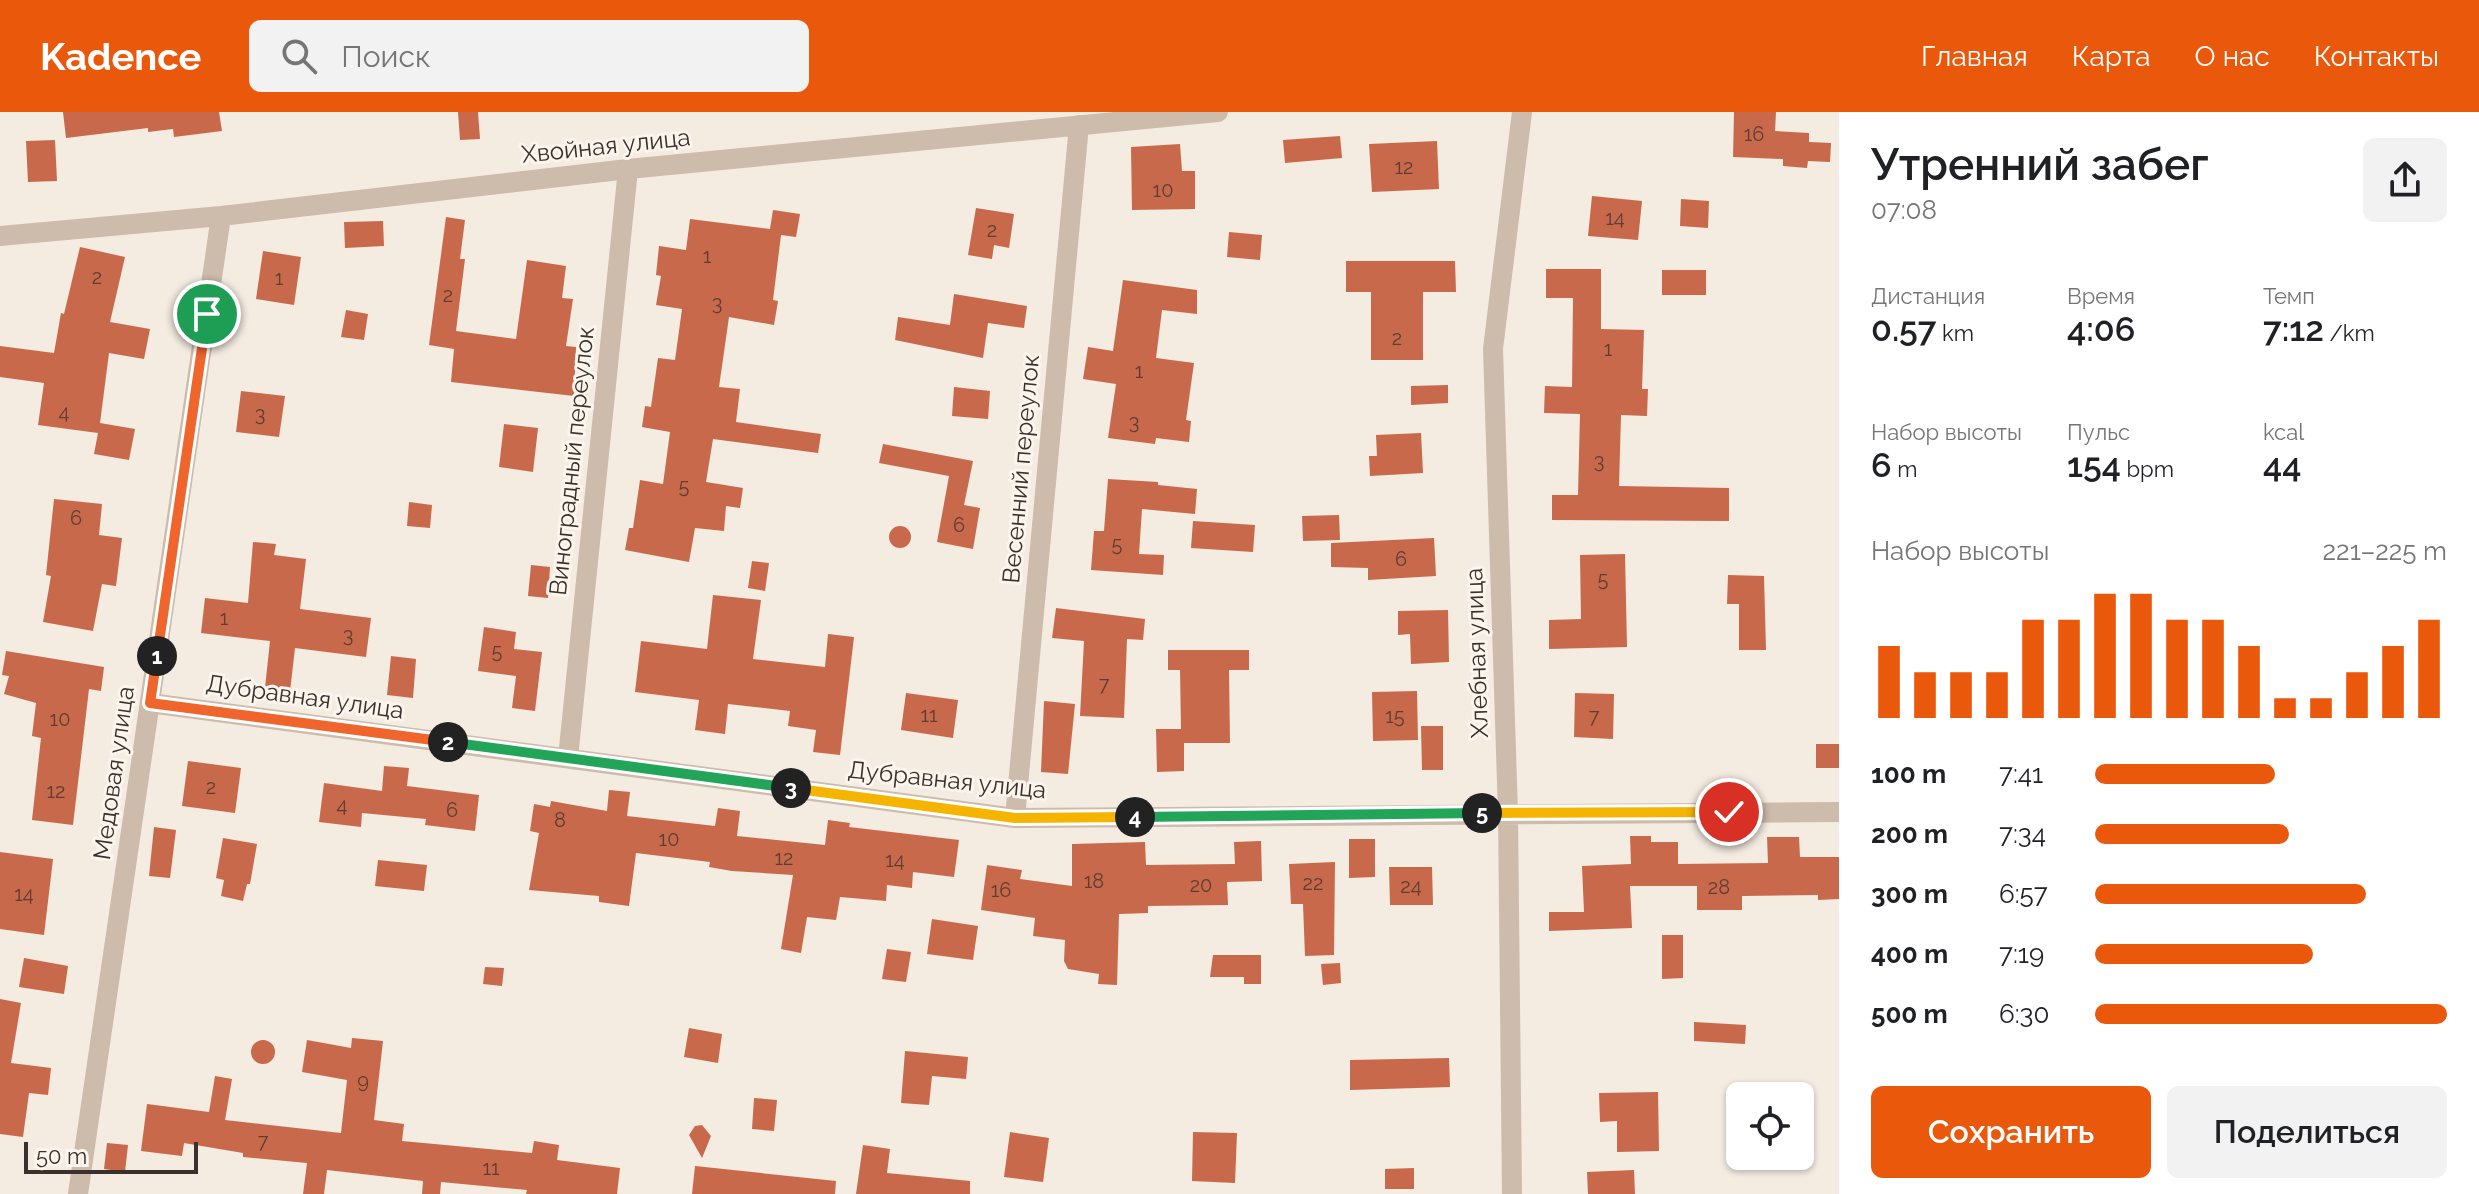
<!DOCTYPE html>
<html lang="ru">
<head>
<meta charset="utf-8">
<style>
	body { margin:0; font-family:Raleway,sans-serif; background:#f2f2f2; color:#202124; height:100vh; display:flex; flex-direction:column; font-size:30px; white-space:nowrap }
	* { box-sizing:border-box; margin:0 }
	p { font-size:26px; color:#757577 }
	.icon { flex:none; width:44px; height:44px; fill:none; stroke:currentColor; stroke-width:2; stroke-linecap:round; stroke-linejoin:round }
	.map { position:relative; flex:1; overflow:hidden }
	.panel { display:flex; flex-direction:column; background:#fff; width:640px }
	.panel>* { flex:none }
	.controls { position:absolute; left:1726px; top:970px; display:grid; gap:16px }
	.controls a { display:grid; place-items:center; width:88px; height:88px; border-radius:12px; background:#fff; box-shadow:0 2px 6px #0004; font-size:40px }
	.scale { position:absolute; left:24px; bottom:20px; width:174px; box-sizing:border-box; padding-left:8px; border:4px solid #3b302b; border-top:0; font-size:22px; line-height:28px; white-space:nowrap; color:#3b302b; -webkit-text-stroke:6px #fbf5ee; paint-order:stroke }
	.pin { position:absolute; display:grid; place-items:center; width:68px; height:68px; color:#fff; margin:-34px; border:4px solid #fff; border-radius:50%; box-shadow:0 2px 8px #0007 }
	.km { position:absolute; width:40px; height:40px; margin:-20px; border-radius:50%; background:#222; color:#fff; font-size:22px; line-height:40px; text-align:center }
	.round { display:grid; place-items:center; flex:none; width:84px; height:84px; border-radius:12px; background:#f2f2f2 }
	.headline { display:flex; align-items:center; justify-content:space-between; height:136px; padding:0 32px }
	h1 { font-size:44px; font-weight:600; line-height:60px }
	.metrics { display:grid; grid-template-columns:repeat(3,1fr); gap:12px; height:136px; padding:8px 32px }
	.metrics div { display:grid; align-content:center }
	.metrics b { font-size:34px; font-weight:600 }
	.metrics small { font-size:22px; font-weight:400 }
	.metrics p { font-size:22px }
	.chart { height:224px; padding:16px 32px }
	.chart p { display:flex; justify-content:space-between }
	.chart svg { width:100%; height:144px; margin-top:8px; stroke:#ea580c; stroke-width:6 }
	.action { display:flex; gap:16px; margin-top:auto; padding:16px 32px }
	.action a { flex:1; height:92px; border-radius:12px; background:#ea580c; color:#fff; font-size:32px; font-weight:600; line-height:92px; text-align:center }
	.action a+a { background:#f2f2f2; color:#202124 }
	ul { padding:0 32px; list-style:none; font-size:26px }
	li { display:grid; grid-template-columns:128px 96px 1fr; align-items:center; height:60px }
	li i { height:20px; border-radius:10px; background:#ea580c }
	header { display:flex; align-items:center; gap:48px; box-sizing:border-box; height:112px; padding:0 40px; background:#ea580c; color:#fff }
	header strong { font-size:38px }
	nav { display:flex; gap:44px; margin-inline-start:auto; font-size:28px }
	.search { width:560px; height:72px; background:#f2f2f2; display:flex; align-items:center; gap:20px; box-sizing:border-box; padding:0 28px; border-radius:12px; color:#757577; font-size:30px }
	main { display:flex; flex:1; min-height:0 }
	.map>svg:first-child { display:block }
	.building { fill:#c8694b }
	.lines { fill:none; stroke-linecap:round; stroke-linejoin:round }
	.street { stroke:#cdbbac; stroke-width:20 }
	.split-1-casing { stroke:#fff; stroke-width:16 }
	.split-2-casing { stroke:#fff; stroke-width:16 }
	.split-3-casing { stroke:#fff; stroke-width:16 }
	.split-4-casing { stroke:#fff; stroke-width:16 }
	.split-5-casing { stroke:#fff; stroke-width:16 }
	.split-6-casing { stroke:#fff; stroke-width:16 }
	.split-1 { stroke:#f0652b; stroke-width:10 }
	.split-2 { stroke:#f0652b; stroke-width:10 }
	.split-3 { stroke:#22a559; stroke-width:10 }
	.split-4 { stroke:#f5b400; stroke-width:10 }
	.split-5 { stroke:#22a559; stroke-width:10 }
	.split-6 { stroke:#f5b400; stroke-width:10 }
	.labels { text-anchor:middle; stroke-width:6; stroke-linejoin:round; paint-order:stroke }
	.number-label { font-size:20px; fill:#5e3e33 }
	.street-label { font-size:24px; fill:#3b302b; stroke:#fbf5ee }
</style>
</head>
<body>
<header>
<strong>Kadence</strong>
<div class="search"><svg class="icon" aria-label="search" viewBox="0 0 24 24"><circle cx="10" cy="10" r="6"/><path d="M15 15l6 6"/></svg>Поиск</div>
<nav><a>Главная</a><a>Карта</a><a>О нас</a><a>Контакты</a></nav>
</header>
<main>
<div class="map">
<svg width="1839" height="1082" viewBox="0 0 1839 1082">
	<rect width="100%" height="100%" fill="#f4ebe1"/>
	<!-- building -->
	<path class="building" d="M 63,0 L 219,0 L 222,19 L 174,25 L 173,17 L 148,20 L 148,16 L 66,26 Z
		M 458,0 L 478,0 L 480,27 L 460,28 Z
		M 1734,0 L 1776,0 L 1775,19 L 1809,21 L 1809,30 L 1831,31 L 1830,50 L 1808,49 L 1807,56 L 1783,54 L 1783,47 L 1733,45 Z
		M 1340,24 L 1342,46 L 1285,51 L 1283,28 Z
		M 55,28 L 57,69 L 28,70 L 26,29 Z
		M 1437,29 L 1439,77 L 1372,80 L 1369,32 Z
		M 1180,32 L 1182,59 L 1195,59 L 1195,97 L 1132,98 L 1131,35 Z
		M 1592,84 L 1642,89 L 1638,128 L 1588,124 Z
		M 1681,87 L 1709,89 L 1708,116 L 1680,114 Z
		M 976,96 L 1014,102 L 1009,136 L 994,133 L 992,147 L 968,143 Z
		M 773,98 L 800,102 L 796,125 L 781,123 L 773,188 L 778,189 L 774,213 L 729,205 L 719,275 L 740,277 L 736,310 L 821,322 L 818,341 L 713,327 L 706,370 L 743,376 L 740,396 L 726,394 L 724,419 L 695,416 L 689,450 L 625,438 L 629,416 L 633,416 L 640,368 L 663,372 L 670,320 L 642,315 L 645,294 L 651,295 L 658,246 L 675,248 L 682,197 L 656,193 L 661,164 L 656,163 L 659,134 L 686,138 L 690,107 L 770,117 Z
		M 446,105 L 465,108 L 460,147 L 465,147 L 456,219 L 516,227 L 527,148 L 566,154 L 562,186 L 573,187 L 566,234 L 576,235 L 574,284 L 451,270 L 454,237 L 429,233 Z
		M 383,109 L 384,134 L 345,136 L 344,110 Z
		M 1229,120 L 1262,123 L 1260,148 L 1227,145 Z
		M 80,135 L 125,145 L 110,210 L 150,217 L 144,247 L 109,241 L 100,311 L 135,317 L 129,348 L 94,342 L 98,321 L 38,313 L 44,271 L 0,265 L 0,234 L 54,241 L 61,201 L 64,202 Z
		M 263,139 L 301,145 L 294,193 L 256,187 Z
		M 1346,149 L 1455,149 L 1456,180 L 1423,180 L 1423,248 L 1371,248 L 1371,180 L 1346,180 Z
		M 1546,157 L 1601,157 L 1601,217 L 1644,218 L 1642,277 L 1648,277 L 1647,304 L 1621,303 L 1619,374 L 1729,376 L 1729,409 L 1552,408 L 1552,383 L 1578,383 L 1580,302 L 1544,301 L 1545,274 L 1572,275 L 1573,186 L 1546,186 Z
		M 1662,158 L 1706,158 L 1706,183 L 1662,183 Z
		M 1123,168 L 1197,178 L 1197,202 L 1162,198 L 1156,246 L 1194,251 L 1186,308 L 1191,309 L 1189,330 L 1156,326 L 1155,332 L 1108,326 L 1116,272 L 1083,267 L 1088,235 L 1113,239 Z
		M 954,182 L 1027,194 L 1024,216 L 988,211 L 983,246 L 895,228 L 898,205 L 950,213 Z
		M 346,198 L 368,202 L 364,228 L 341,225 Z
		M 1448,273 L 1448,291 L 1411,293 L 1411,274 Z
		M 954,275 L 990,279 L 988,307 L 952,304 Z
		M 241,279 L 285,284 L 279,325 L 236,320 Z
		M 504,312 L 538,316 L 533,360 L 499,355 Z
		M 1421,321 L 1423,361 L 1370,364 L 1369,344 L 1377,344 L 1376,323 Z
		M 883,332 L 973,349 L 964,393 L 980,396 L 973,437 L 937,430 L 949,364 L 879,351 Z
		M 1108,367 L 1158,370 L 1158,373 L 1197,377 L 1195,402 L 1142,397 L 1139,442 L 1164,443 L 1163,463 L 1091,458 L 1094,419 L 1104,419 Z
		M 54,387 L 102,392 L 99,423 L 122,426 L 116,474 L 102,472 L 93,519 L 43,510 L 51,464 L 46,463 Z
		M 409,390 L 432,393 L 430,416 L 407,414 Z
		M 1339,403 L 1340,428 L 1303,429 L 1302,404 Z
		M 1193,409 L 1255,413 L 1253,440 L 1191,436 Z
		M889 425a11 11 0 1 1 22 0a11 11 0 1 1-22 0Z
		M 1434,426 L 1436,464 L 1368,468 L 1368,456 L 1331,455 L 1331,431 Z
		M 253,430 L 276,432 L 274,443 L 306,447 L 300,497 L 371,506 L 366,545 L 295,536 L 289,588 L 264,585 L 270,529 L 201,521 L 205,486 L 248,491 Z
		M 1625,442 L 1627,535 L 1549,537 L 1549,508 L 1581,507 L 1580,443 Z
		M 752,449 L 769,451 L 765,479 L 748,476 Z
		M 531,453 L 550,455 L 548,486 L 528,484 Z
		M 1728,463 L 1764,464 L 1766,538 L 1739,538 L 1739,492 L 1727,492 Z
		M 713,483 L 761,488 L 753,547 L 825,555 L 828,522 L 854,525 L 840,643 L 813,640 L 816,618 L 788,614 L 790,599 L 728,592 L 725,622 L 695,618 L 699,588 L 635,580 L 641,529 L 707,537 Z
		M 1056,496 L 1145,507 L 1143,528 L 1127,527 L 1124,606 L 1080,604 L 1084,529 L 1052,526 Z
		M 1448,498 L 1449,550 L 1411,552 L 1410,522 L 1398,523 L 1398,499 Z
		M 484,515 L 516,520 L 514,537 L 542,540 L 535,599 L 512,596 L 516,564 L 478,559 Z
		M 1168,538 L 1249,538 L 1249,558 L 1229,558 L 1230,631 L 1184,631 L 1184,659 L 1157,660 L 1156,617 L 1181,617 L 1180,558 L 1168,558 Z
		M 6,539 L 104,555 L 101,579 L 89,577 L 73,713 L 32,708 L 41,626 L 32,624 L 36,591 L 4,582 L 9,564 L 2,563 Z
		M 391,544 L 416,547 L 413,586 L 387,583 Z
		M 1417,579 L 1418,628 L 1373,629 L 1372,580 Z
		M 906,581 L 958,588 L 953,626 L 901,618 Z
		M 1575,581 L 1614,582 L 1613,627 L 1574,625 Z
		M 1044,589 L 1075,592 L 1068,662 L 1041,660 Z
		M 1421,614 L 1443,614 L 1443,658 L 1422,658 Z
		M 1816,632 L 1839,632 L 1839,656 L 1816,656 Z
		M 188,649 L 241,656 L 235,701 L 182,694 Z
		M 384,654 L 409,656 L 407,674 L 479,683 L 475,719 L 425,713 L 426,707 L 362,701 L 361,715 L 319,710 L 324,671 L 382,679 Z
		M 609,678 L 630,680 L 627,704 L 715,714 L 718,696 L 740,699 L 737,724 L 825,733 L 828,708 L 850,711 L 849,715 L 959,728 L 954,765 L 913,760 L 912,776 L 887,773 L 886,789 L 840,785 L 836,808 L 807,805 L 801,841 L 781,837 L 793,763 L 732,759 L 709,755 L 710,750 L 636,741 L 629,794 L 599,790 L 599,784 L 529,778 L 539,721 L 530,719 L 534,692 L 550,695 L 551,689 L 607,699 Z
		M 154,715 L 176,718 L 170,766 L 149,764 Z
		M 1630,724 L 1651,724 L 1651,730 L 1678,730 L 1678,752 L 1768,751 L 1767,725 L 1799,725 L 1800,745 L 1839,745 L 1839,787 L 1818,788 L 1818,783 L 1742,784 L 1742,798 L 1697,798 L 1697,774 L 1630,774 L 1632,816 L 1549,819 L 1549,800 L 1584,800 L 1582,754 L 1631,752 Z
		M 223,726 L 257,732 L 250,772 L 247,772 L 243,789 L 221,784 L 224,768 L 216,766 Z
		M 1349,727 L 1375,727 L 1375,765 L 1349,766 Z
		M 1261,729 L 1262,769 L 1227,770 L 1228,793 L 1148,794 L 1148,801 L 1119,802 L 1117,873 L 1098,872 L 1099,862 L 1068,857 L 1064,849 L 1065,828 L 1033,824 L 1035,806 L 981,798 L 987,753 L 1022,758 L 1020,767 L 1072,774 L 1072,732 L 1145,730 L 1146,753 L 1235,752 L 1234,730 Z
		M 0,740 L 53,747 L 44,823 L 0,817 Z
		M 378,748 L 427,753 L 424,779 L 375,774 Z
		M 1335,750 L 1334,843 L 1305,844 L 1303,792 L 1291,792 L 1289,752 Z
		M 1389,755 L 1432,755 L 1433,793 L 1390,793 Z
		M 932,807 L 978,814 L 973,848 L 927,842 Z
		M 1662,823 L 1683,823 L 1683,866 L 1662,867 Z
		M 887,837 L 911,840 L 906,870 L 882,867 Z
		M 1213,843 L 1261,843 L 1261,872 L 1244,872 L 1244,865 L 1210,865 Z
		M 24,846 L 68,854 L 64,882 L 19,875 Z
		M 1340,851 L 1341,871 L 1323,873 L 1321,852 Z
		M 485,855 L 504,856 L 502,874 L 483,872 Z
		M 0,887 L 21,891 L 11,951 L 51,956 L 48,983 L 29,981 L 23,1025 L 0,1022 Z
		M 1694,910 L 1746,913 L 1745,932 L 1694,929 Z
		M 689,916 L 722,922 L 718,951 L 684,945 Z
		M 352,926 L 383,929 L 374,1008 L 404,1012 L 402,1029 L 532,1041 L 534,1029 L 559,1033 L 557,1048 L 620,1056 L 617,1082 L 526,1082 L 527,1078 L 441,1070 L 440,1082 L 422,1082 L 423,1069 L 327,1058 L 324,1082 L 303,1082 L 307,1051 L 243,1045 L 243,1041 L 184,1031 L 182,1044 L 141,1039 L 147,992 L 209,1000 L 215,964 L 232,967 L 225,1008 L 341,1021 L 347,968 L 302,960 L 307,928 L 351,936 Z
		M251 940a12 12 0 1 1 24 0a12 12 0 1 1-24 0Z
		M 905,939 L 968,945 L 966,967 L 932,964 L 929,993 L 901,991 Z
		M 1449,946 L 1450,975 L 1350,978 L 1350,948 Z
		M 1658,980 L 1659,1039 L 1617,1040 L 1617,1009 L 1600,1010 L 1599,981 Z
		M 754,986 L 777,988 L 774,1019 L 752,1017 Z
		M 702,1013 L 711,1024 L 702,1046 L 689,1023 L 695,1014 Z
		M 1010,1020 L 1049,1026 L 1043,1070 L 1004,1065 Z
		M 1193,1020 L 1237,1021 L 1235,1071 L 1192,1069 Z
		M 107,1031 L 128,1033 L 125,1060 L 104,1057 Z
		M 863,1033 L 890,1037 L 887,1061 L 970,1069 L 970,1082 L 856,1082 Z
		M 695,1054 L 836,1069 L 835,1082 L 692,1082 Z
		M 1414,1056 L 1414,1077 L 1385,1077 L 1385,1057 Z
		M 1634,1058 L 1635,1082 L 1588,1082 L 1587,1060 Z"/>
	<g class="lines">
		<!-- street -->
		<path class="street" d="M 0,124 L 221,104 L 628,57 L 1218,0
			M 150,591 L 1015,706 L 1839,700
			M 568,646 L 628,57
			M 1015,706 L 1079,13
			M 78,1082 L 221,104
			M 1512,1082 L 1508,701 L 1493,237 L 1522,0"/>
	</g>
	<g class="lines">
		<defs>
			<path id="split-1" d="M 157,544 L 207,202"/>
			<path id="split-2" d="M 157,544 L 150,591 L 448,630"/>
			<path id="split-3" d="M 448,630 L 791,676"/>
			<path id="split-4" d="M 791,676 L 1015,706 L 1135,705"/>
			<path id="split-5" d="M 1135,705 L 1482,701"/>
			<path id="split-6" d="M 1482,701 L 1729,700"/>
		</defs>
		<!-- split-1 casing -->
		<use href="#split-1" class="split-1-casing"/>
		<!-- split-2 casing -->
		<use href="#split-2" class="split-2-casing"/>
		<!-- split-3 casing -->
		<use href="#split-3" class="split-3-casing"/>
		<!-- split-4 casing -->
		<use href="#split-4" class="split-4-casing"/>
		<!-- split-5 casing -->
		<use href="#split-5" class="split-5-casing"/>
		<!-- split-6 casing -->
		<use href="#split-6" class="split-6-casing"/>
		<!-- split-1 -->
		<use href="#split-1" class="split-1"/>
		<!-- split-2 -->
		<use href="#split-2" class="split-2"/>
		<!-- split-3 -->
		<use href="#split-3" class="split-3"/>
		<!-- split-4 -->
		<use href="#split-4" class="split-4"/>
		<!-- split-5 -->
		<use href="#split-5" class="split-5"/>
		<!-- split-6 -->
		<use href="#split-6" class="split-6"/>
	</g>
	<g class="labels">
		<!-- number labels -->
		<g class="number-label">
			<text x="1754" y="29">16</text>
			<text x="1404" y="62">12</text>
			<text x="1163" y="85">10</text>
			<text x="1615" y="113">14</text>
			<text x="992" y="125">2</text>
			<text x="707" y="151">1</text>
			<text x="97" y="172">2</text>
			<text x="279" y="173">1</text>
			<text x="448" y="190">2</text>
			<text x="717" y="198">3</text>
			<text x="1397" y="233">2</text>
			<text x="1608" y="244">1</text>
			<text x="1139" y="266">1</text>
			<text x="64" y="307">4</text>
			<text x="260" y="309">3</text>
			<text x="1134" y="317">3</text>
			<text x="1599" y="356">3</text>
			<text x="684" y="381">5</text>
			<text x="76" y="413">6</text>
			<text x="959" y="420">6</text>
			<text x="1117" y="439">5</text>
			<text x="1401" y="454">6</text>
			<text x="1603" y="474">5</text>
			<text x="224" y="513">1</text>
			<text x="348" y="530">3</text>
			<text x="497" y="546">5</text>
			<text x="1104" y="579">7</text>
			<text x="929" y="610">11</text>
			<text x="1395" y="611">15</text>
			<text x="1594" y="611">7</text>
			<text x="60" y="614">10</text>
			<text x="211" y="682">2</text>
			<text x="56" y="686">12</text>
			<text x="342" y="700">4</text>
			<text x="452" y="705">6</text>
			<text x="560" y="715">8</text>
			<text x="669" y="734">10</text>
			<text x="784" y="753">12</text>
			<text x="895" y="755">14</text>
			<text x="1094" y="776">18</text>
			<text x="1313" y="778">22</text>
			<text x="1201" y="780">20</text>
			<text x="1411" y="781">24</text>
			<text x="1719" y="782">28</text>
			<text x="1001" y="785">16</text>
			<text x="24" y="789">14</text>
			<text x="363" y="976">9</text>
			<text x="263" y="1036">7</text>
			<text x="491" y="1063">11</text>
		</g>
		<!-- street labels -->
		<g class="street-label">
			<text transform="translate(606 34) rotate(-6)" y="8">Хвойная улица</text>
			<text transform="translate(572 349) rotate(-84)" y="8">Виноградный переулок</text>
			<text transform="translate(1021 357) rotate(-85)" y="8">Весенний переулок</text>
			<text transform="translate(1477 541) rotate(-92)" y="8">Хлебная улица</text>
			<text transform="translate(305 585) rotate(8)" y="8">Дубравная улица</text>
			<text transform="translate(114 661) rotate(-82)" y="8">Медовая улица</text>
			<text transform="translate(947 668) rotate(6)" y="8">Дубравная улица</text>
		</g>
	</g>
</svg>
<div class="controls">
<a><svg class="icon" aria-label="locate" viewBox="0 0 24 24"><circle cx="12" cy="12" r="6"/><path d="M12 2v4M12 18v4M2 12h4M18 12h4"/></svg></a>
</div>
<div class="scale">50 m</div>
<div class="pin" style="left:207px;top:202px;background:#1e9e55"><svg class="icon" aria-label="arrive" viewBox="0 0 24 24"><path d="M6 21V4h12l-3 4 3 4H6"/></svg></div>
<div class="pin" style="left:1729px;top:700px;background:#d93025"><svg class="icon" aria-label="check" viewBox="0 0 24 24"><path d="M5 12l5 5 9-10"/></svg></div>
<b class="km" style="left:157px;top:544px">1</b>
<b class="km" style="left:448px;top:630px">2</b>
<b class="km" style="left:791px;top:676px">3</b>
<b class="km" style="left:1135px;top:705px">4</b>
<b class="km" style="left:1482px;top:701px">5</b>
</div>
<section class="panel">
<div class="headline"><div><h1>Утренний забег</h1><p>07:08</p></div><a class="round"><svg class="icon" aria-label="share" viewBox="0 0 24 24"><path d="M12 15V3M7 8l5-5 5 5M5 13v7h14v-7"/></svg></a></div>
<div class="metrics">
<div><p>Дистанция</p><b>0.57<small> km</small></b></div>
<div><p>Время</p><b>4:06</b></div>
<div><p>Темп</p><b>7:12<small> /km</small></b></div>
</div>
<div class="metrics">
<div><p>Набор высоты</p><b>6<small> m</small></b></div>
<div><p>Пульс</p><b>154<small> bpm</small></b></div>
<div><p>kcal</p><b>44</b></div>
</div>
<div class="chart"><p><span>Набор высоты</span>221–225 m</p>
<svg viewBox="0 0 160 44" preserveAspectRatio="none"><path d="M5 44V22M15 44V30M25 44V30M35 44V30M45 44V14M55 44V14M65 44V6M75 44V6M85 44V14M95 44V14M105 44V22M115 44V38M125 44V38M135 44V30M145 44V22M155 44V14"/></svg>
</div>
<ul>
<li><b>100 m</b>7:41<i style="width:51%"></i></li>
<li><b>200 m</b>7:34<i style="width:55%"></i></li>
<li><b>300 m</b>6:57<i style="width:77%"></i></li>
<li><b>400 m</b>7:19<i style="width:62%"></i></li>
<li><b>500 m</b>6:30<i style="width:100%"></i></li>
</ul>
<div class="action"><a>Сохранить</a><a>Поделиться</a></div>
</section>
</main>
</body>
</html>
